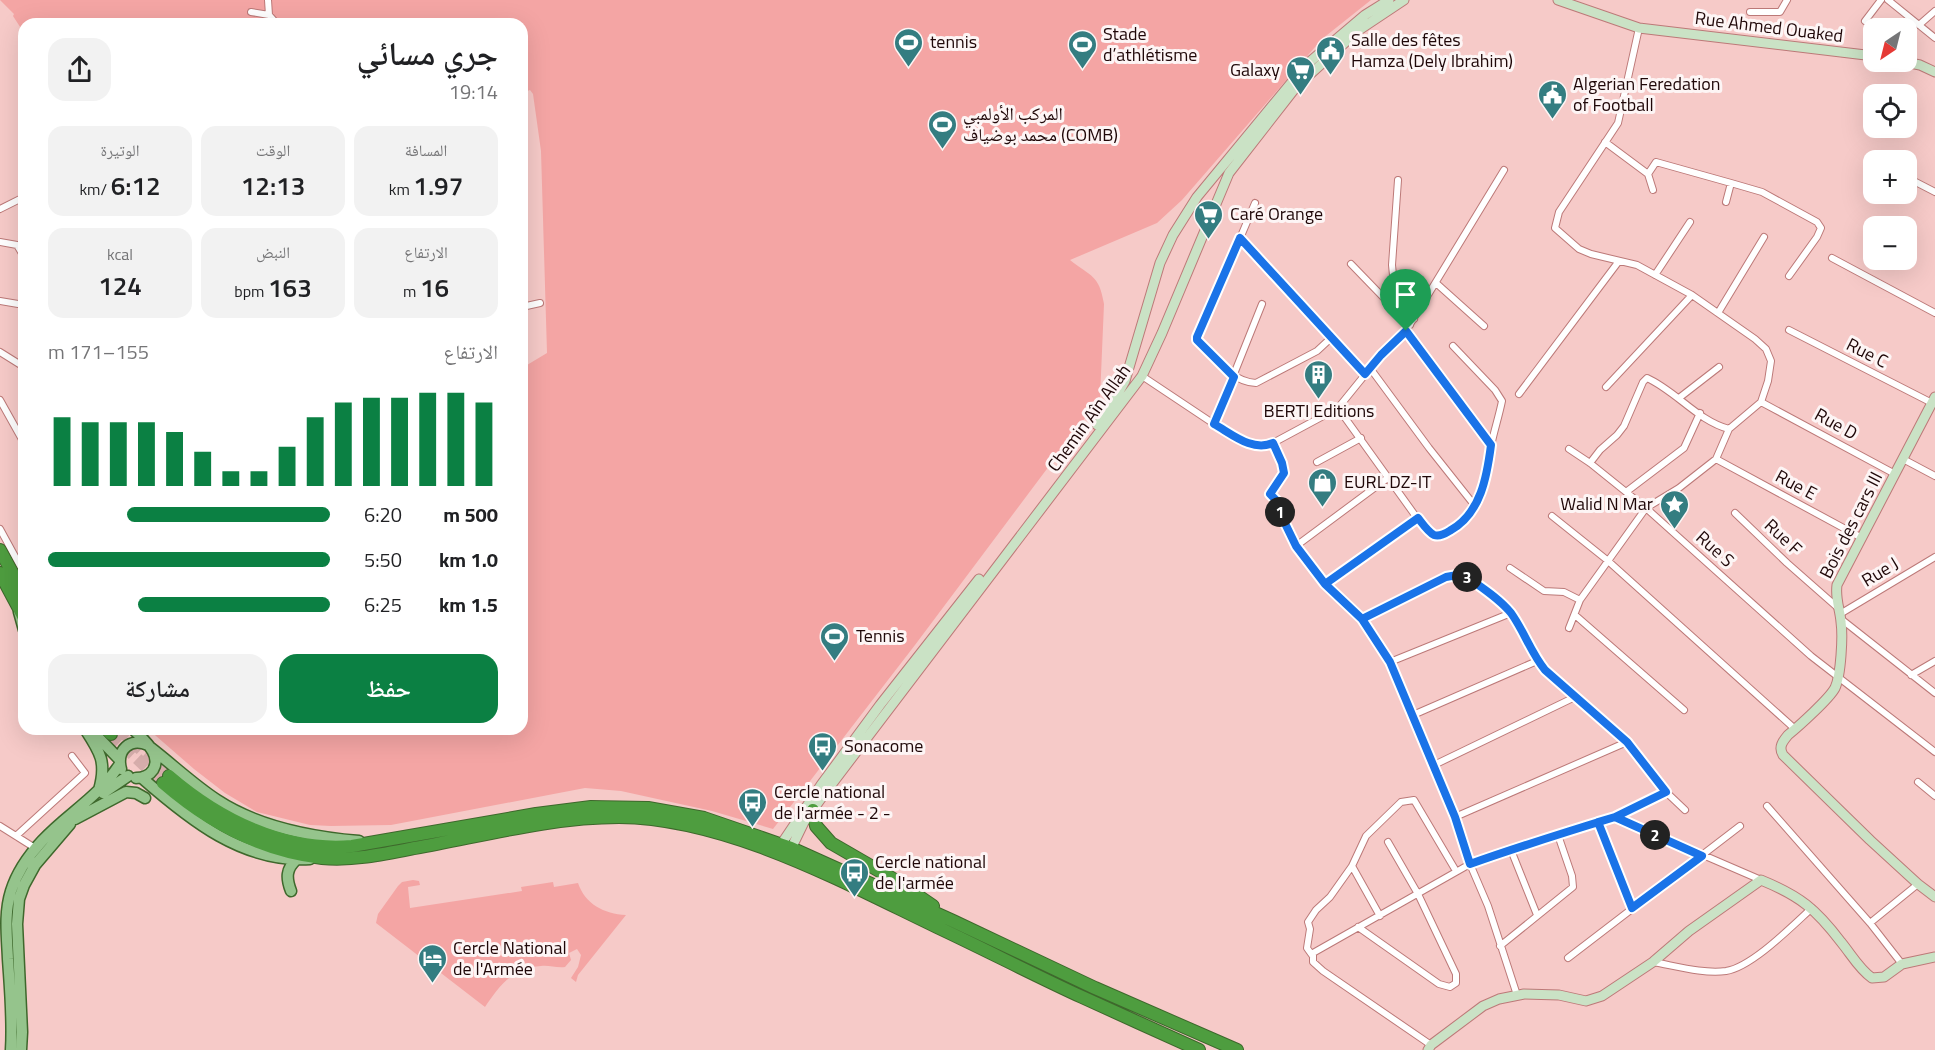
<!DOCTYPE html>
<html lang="ar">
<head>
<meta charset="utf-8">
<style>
	body { margin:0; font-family:"Titillium Web","Noto Naskh Arabic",sans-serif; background:#f2f2f2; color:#202124; direction:rtl; height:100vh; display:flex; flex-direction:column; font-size:22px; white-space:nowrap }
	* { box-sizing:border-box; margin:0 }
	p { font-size:20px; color:#757577 }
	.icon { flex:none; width:33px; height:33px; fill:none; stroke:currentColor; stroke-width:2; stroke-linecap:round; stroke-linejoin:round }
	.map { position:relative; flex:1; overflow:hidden; direction:ltr }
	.panel { position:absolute; left:18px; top:18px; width:510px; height:717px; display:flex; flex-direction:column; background:#fff; border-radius:18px; box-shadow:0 6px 24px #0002; direction:rtl }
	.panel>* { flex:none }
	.needle { width:39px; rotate:215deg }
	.fabs { position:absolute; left:1863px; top:18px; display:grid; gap:12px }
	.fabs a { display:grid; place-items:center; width:54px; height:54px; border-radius:12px; background:#fff; box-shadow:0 6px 24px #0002; font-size:30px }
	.pin { position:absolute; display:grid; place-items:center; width:51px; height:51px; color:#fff; margin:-62px -26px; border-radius:50% 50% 50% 0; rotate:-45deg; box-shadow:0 0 6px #0007 }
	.pin .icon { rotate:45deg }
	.km { position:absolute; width:30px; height:30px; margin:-15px; border-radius:50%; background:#222; color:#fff; font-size:16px; line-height:30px; text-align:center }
	.round { display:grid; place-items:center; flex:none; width:63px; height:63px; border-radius:18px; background:#f2f2f2 }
	.head { display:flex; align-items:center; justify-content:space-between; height:102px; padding:0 30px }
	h1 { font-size:33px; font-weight:600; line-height:45px }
	.metrics { display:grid; grid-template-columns:repeat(3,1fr); gap:9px; height:102px; padding:6px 30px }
	.metrics div { display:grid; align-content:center; border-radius:15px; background:#f2f2f2; text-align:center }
	.metrics b { font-size:26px; font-weight:600 }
	.metrics small { font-size:16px; font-weight:400 }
	.metrics p { font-size:16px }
	.chart { height:168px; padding:12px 30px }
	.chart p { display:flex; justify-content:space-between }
	.chart svg { width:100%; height:108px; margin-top:6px; stroke:#0b8043; stroke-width:6 }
	.primary-button { display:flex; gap:12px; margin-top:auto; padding:12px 30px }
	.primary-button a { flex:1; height:69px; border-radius:18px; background:#0b8043; color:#fff; font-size:24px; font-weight:600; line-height:69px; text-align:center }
	.primary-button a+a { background:#f2f2f2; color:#202124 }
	ul { padding:0 30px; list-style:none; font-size:20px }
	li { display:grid; grid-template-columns:96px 72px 1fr; align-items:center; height:45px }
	li i { height:15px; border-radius:8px; background:#0b8043 }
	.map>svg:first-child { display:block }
	.green { fill:#f4a5a4 }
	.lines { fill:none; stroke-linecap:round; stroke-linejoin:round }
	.highway-tunnel { stroke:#d6adab; stroke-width:12; stroke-dasharray:12 6; stroke-linecap:butt }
	.street-casing { stroke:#bc7978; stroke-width:8 }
	.secondary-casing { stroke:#bc7978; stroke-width:11 }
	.primary-casing { stroke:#3e682c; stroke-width:13 }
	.highway-casing { stroke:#3e682c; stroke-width:14 }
	.street { stroke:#fff; stroke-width:6 }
	.secondary { stroke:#cae2c5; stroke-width:9 }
	.primary { stroke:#95c48c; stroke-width:10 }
	.highway { stroke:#4e9d3f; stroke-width:12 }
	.route-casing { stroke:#fff; stroke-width:12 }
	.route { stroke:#1a73e8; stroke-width:8 }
	.labels { text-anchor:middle; stroke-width:6; stroke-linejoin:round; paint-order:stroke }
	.street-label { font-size:18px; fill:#1f0708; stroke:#fdf5f5 }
	.poi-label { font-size:18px; fill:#1f0708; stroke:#fdf5f5; text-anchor:start }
</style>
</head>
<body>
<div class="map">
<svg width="1935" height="1050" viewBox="0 0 1935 1050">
	<rect width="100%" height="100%" fill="#f6cac8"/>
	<!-- green -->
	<path class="green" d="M 0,0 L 1371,0 L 1322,39 L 1182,200 L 1157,223 L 1070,260 C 1091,277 1099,274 1104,304 L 1100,398 L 915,645 L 773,829 L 712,811 L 621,791 L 585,788 L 391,825 L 331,826 L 310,825 L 257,812 L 225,793 L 194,769 L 148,729 L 522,729 L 522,368 L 547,353 L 541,151 L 533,94 L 530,90 L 522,93 L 522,24 L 24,24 L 24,33 L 13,16 L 14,14 Z
		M 413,880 L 419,881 L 420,885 L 408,887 L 410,908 L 522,891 L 521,887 L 553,882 L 554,887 L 578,883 C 585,904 604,914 626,915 L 578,975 L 576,982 L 571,978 L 578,967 L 581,955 L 577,949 L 569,953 L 571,960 L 565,967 C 556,968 549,965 541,966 C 513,967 499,986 485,1007 L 376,923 L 378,914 L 398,886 L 402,882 Z"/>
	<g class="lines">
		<!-- highway-tunnel -->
		<path class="highway-tunnel" d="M 119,729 L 169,776
			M 111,734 L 163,783"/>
		<defs>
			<path id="street" d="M 268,0 L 269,15
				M 1888,0 L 1935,38
				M 251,12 L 269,15 L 277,24
				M 1750,12 L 1780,12 L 1787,0
				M 1865,21 L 1881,0
				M 1919,25 L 1935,11
				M 1605,142 L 1648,174 L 1653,190
				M 1648,174 L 1656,162 L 1731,183 L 1726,202
				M 1906,177 L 1935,192
				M 1398,180 L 1392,265 L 1395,295 L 1398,304 L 1414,319
				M 1731,183 L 1762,192 L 1817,222 L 1821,228 L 1817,237 L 1789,276
				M 1255,203 L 1197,340 C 1214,357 1231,382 1256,383 L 1317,351 L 1331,338
				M 0,209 L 24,197
				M 1240,239 L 1365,374
				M 0,242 L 17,245 L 24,257
				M 1832,258 L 1935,313
				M 1351,264 L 1410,325
				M 1655,275 L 1690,222
				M 1436,283 L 1484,326
				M 0,301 L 24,305
				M 522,307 L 540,303
				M 1718,313 L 1764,237
				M 1789,330 L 1932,403
				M 1406,331 L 1491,445
				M 0,352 L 24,367
				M 1370,368 L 1429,448 L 1475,506
				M 1142,376 L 1214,424 L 1247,443 L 1260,446 L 1273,443 L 1338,408 L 1381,355 L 1406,331 L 1504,170
				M 1606,387 L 1692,295
				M 1519,394 L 1619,261
				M 1679,398 L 1719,367
				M 0,400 L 24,443
				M 1761,402 L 1895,474
				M 1338,408 L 1417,518 C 1422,523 1428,532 1434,535 C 1440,537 1446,533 1451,530 C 1481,513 1485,477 1491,446 C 1494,431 1499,416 1502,401 L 1495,390 L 1453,346
				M 1214,424 L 1262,304
				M 1273,443 L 1282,463 L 1284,473 L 1270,494 L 1276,500 L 1279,511 L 1296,546 L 1325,584 L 1362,619 L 1390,662 L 1455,817 L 1470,864 L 1488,906 L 1517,995
				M 1569,449 L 1590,463 L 1646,508 L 1811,656 L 1935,752
				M 1716,459 L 1862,538
				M 1903,459 L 1935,476
				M 1317,462 L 1361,438
				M 1590,463 L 1600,450 L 1617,435 L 1624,426 L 1643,382 L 1647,378 C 1676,391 1698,421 1729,429
				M 1626,492 L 1684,448 L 1700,413
				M 1735,513 L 1787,563 L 1837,607
				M 1552,516 L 1607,560 L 1795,729
				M 0,529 L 24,573
				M 1296,546 L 1389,477
				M 1510,568 L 1544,591 L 1564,592 L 1580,600
				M 1325,584 L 1417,518
				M 1840,614 L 1935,557
				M 1575,615 L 1684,710
				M 1362,619 L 1446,577 L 1463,574 C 1479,586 1498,597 1511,613 C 1524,631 1531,653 1545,670 L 1627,742 L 1666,792 L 1685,810
				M 1841,619 L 1935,693
				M 1569,628 L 1580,600 L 1646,508 L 1679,488 L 1716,459 L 1729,429 L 1761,402 L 1768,381 L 1771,361 L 1766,349 L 1755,339 L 1692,295 L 1637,265 L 1591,254 L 1579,249 L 1555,228 L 1559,212 L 1618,123 L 1639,28
				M 1390,662 L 1511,613
				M 1911,675 L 1935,661
				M 1413,715 L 1537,661
				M 1432,766 L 1575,697
				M 1918,782 L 1935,796
				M 1767,806 L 1870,923 L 1902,964
				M 1455,817 L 1627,742
				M 1615,817 L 1761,880
				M 1597,822 L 1632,908
				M 0,826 L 35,848
				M 16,836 L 85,773 L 72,756
				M 1511,850 L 1537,915
				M 1352,866 L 1380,916
				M 1870,923 L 1918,884
				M 1358,927 L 1439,984 L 1450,987 L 1456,983 L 1456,974 L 1418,894 L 1388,842
				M 1500,946 L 1573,887 L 1572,876 L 1558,835
				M 1312,955 L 1307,948 L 1310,929 L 1308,922 L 1316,910 L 1330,897 L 1352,866 L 1366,836 L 1401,802 L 1414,800 L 1456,871
				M 1568,958 L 1740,826
				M 1653,962 C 1676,966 1703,974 1726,971 C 1752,967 1792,926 1812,908
				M 1431,1045 L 1323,971 L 1313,962 L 1313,953 L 1470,864 L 1615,817 L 1666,792"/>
			<path id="secondary" d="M 1558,0 L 1639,28 L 1874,56
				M 1905,62 L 1920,65 L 1935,72
				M 1935,397 L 1837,585 C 1835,599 1840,609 1841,622 C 1843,636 1841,675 1835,688 C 1829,699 1799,726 1788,735 C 1783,741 1778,747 1783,755 L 1870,840 L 1918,884 L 1935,897
				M 1097,425 L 1111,406 L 1125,381 L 1160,263 L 1173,235 L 1197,197 L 1306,65 L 1365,15 L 1389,0
				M 778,849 L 821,785 L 880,705 L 979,579
				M 789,853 L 804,822 L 822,797 L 1142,376 L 1162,333 L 1229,173 L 1296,87 L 1359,30 L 1404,0
				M 1428,1050 L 1431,1045 L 1483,1006 L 1499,999 L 1524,994 L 1559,995 L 1586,1001 L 1602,996 L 1653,962 L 1689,931 L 1761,880 C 1800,896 1816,909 1841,942 C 1851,954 1859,969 1872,978 L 1884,977 L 1902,964 L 1935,957"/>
			<path id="primary" d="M 19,612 L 24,630
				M 85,729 C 100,752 107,762 99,790
				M 133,729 C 142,739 163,754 153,770 C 149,776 143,778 136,778
				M 92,731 L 119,759
				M 151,748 C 173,765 194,785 217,800 C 258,827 311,837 359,841
				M 121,769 C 116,750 130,737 148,745
				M 142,778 C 190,820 243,863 310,859
				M 103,793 L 128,776
				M 75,819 L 126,792 L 136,793 L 145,798
				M 291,891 C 286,878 286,869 296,860
				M 11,1050 C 13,1020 10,989 8,959 C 7,936 4,913 11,891 C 17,872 29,855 42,841 C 69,812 97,799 120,764
				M 21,1050 L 22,1032 L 17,924 L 19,899 L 24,885 L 35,865 L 70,824"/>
			<path id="highway" d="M 0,550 L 24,594
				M 0,573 L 24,618
				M 106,729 L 111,734
				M 169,776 C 219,819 284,852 352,846 L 536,814 L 591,807 L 648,808 L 704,818 L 791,848 L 953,921 L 1095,988 L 1237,1050
				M 163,783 C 209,823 261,851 322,858 C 352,861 385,854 415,848 C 482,836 551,817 619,817 C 727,818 841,881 937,927 C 986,950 1034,975 1082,997 C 1121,1015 1160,1032 1199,1050
				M 813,810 L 816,826 L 831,843 L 895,880 L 933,906"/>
		</defs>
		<!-- street casing -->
		<use href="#street" class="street-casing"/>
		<!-- secondary casing -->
		<use href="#secondary" class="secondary-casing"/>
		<!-- primary casing -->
		<use href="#primary" class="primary-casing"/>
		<!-- highway casing -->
		<use href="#highway" class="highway-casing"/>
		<!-- street -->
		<use href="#street" class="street"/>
		<!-- secondary -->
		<use href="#secondary" class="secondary"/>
		<!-- primary -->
		<use href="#primary" class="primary"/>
		<!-- highway -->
		<use href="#highway" class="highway"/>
	</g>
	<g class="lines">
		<defs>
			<path id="route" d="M 1406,331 L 1381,355 L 1365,374 L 1240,238 L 1197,337 L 1197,340 L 1234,377 L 1214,424 C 1232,434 1252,452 1273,443 L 1282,463 L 1284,473 L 1270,494 L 1276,500 L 1279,511 L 1296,546 L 1325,584 L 1362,619 L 1390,662 L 1455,817 L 1470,864 C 1518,847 1566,832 1615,817 L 1702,856 L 1632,908 L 1598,822 L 1615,817 L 1666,792 L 1627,742 L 1545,670 C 1531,653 1524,631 1511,613 C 1498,597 1479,586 1463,574 L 1446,577 L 1362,619 L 1325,584 L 1418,518 C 1422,523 1428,532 1434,535 C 1440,537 1446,533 1451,530 C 1481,513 1487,476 1491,445 L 1406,331"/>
		</defs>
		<!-- route casing -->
		<use href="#route" class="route-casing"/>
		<!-- route -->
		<use href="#route" class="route"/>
	</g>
	<!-- icons -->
	<defs>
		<symbol id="stadium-pin" viewBox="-11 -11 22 30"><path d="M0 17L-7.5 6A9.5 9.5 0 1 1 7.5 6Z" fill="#347d81" stroke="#fdf5f5"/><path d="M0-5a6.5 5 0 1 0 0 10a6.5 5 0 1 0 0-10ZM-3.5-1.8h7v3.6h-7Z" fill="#fff"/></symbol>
		<symbol id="civic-pin" viewBox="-11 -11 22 30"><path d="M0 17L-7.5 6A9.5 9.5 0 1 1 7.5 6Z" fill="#347d81" stroke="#fdf5f5"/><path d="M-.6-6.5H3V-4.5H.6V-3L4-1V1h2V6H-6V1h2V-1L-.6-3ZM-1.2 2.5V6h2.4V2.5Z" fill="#fff"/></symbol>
		<symbol id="supermarket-pin" viewBox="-11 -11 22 30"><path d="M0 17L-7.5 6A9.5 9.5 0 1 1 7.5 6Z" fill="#347d81" stroke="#fdf5f5"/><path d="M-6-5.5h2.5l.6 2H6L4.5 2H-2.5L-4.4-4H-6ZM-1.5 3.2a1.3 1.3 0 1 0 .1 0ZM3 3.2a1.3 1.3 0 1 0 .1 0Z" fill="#fff"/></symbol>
		<symbol id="building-pin" viewBox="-11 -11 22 30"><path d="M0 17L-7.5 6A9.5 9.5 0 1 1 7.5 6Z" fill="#347d81" stroke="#fdf5f5"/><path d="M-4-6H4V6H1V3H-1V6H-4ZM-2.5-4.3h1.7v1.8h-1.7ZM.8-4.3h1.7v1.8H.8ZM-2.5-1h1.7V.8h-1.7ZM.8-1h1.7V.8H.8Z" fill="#fff"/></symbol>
		<symbol id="shop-pin" viewBox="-11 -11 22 30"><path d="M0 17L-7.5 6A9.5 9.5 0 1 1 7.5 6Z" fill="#347d81" stroke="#fdf5f5"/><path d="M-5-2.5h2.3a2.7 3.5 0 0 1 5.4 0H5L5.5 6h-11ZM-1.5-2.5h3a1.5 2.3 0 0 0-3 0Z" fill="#fff"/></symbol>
		<symbol id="sight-pin" viewBox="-11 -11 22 30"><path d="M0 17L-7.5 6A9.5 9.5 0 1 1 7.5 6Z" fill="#347d81" stroke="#fdf5f5"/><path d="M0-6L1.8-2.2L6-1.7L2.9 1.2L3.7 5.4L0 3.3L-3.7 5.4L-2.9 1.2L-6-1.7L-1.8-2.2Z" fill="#fff"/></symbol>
		<symbol id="bus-pin" viewBox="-11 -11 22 30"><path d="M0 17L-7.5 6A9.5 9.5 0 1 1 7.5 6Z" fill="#347d81" stroke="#fdf5f5"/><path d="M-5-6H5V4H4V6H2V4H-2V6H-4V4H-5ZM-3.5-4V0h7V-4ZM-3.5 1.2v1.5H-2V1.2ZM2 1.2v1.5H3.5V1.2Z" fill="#fff"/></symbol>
		<symbol id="hotel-pin" viewBox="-11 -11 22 30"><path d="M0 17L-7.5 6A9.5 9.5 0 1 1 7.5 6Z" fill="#347d81" stroke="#fdf5f5"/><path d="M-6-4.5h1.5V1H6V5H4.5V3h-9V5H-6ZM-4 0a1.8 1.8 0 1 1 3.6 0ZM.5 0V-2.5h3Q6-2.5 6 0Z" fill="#fff"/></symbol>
	</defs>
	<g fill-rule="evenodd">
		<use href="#stadium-pin" x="892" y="26" width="33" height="45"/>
		<use href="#stadium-pin" x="1066" y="28" width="33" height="45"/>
		<use href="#civic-pin" x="1314" y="34" width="33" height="45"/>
		<use href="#supermarket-pin" x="1284" y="54" width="33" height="45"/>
		<use href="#civic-pin" x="1536" y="78" width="33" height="45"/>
		<use href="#stadium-pin" x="926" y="108" width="33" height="45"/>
		<use href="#supermarket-pin" x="1192" y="198" width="33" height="45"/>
		<use href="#building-pin" x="1302" y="358" width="33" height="45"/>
		<use href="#shop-pin" x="1306" y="466" width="33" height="45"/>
		<use href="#sight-pin" x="1658" y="488" width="33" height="45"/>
		<use href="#stadium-pin" x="818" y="620" width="33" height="45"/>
		<use href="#bus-pin" x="806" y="730" width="33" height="45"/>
		<use href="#bus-pin" x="736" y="786" width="33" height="45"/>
		<use href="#bus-pin" x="838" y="856" width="33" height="45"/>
		<use href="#hotel-pin" x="416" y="942" width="33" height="45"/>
	</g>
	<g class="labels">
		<!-- street labels -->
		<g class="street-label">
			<text transform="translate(1769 27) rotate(7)" y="6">Rue Ahmed Ouaked</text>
			<text transform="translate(1867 353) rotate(27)" y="6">Rue C</text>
			<text transform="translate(1089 418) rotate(-54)" y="6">Chemin Aîn Allah</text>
			<text transform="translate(1836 424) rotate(29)" y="6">Rue D</text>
			<text transform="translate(1796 485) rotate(28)" y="6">Rue E</text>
			<text transform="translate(1851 525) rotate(-63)" y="6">Bois des cars III</text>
			<text transform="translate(1783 537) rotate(43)" y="6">Rue F</text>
			<text transform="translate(1715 549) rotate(42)" y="6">Rue S</text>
			<text transform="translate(1880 572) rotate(-31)" y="6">Rue J</text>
		</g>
		<!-- poi labels -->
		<g class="poi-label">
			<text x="1103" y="40">Stade<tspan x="1103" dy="21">d’athlétisme</tspan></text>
			<text x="1351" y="46">Salle des fêtes<tspan x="1351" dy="21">Hamza (Dely Ibrahim)</tspan></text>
			<text x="930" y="48">tennis</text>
			<text x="1280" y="76" text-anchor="end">Galaxy</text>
			<text x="1573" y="90">Algerian Feredation<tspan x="1573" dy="21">of Football</tspan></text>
			<text x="963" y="120">المركب الأولمبي<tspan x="963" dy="21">محمد بوضياف (COMB)</tspan></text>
			<text x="1230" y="220">Caré Orange</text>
			<text x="1319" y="417" text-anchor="middle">BERTI Editions</text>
			<text x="1344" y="488">EURL DZ-IT</text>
			<text x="1653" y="510" text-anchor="end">Walid N Mar</text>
			<text x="856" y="642">Tennis</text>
			<text x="844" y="752">Sonacome</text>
			<text x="774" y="798">Cercle national<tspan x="774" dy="21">de l'armée - 2 -</tspan></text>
			<text x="875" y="868">Cercle national<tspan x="875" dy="21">de l'armée</tspan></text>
			<text x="453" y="954">Cercle National<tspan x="453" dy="21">de l'Armée</tspan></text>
		</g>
	</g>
</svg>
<div class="fabs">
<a><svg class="needle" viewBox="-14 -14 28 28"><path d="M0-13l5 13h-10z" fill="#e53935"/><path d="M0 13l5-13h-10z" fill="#757577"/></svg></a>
<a><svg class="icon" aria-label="locate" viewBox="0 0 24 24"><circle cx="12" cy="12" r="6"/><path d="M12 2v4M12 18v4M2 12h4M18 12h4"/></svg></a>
<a>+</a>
<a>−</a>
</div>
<div class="pin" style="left:1406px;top:331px;background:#1e9e55"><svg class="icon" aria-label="arrive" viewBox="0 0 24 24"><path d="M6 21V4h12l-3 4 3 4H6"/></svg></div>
<b class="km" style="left:1280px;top:512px">1</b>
<b class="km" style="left:1655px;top:835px">2</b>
<b class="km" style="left:1467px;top:577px">3</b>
<section class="panel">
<div class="head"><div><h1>جري مسائي</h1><p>19:14</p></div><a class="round"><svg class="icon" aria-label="share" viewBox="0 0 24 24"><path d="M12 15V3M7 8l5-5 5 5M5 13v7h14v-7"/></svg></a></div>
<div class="metrics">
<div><p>المسافة</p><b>1.97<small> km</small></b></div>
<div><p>الوقت</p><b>12:13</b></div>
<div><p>الوتيرة</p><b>6:12<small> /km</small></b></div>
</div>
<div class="metrics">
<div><p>الارتفاع</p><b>16<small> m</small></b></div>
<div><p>النبض</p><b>163<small> bpm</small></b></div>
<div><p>kcal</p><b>124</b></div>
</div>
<div class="chart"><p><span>الارتفاع</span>155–171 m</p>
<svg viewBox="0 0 160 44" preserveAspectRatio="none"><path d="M5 44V16M15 44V18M25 44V18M35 44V18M45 44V22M55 44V30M65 44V38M75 44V38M85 44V28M95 44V16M105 44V10M115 44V8M125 44V8M135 44V6M145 44V6M155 44V10"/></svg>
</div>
<ul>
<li><b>500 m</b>6:20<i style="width:72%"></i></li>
<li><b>1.0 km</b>5:50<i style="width:100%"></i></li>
<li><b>1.5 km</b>6:25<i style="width:68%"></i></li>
</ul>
<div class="primary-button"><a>حفظ</a><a>مشاركة</a></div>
</section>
</div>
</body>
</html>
